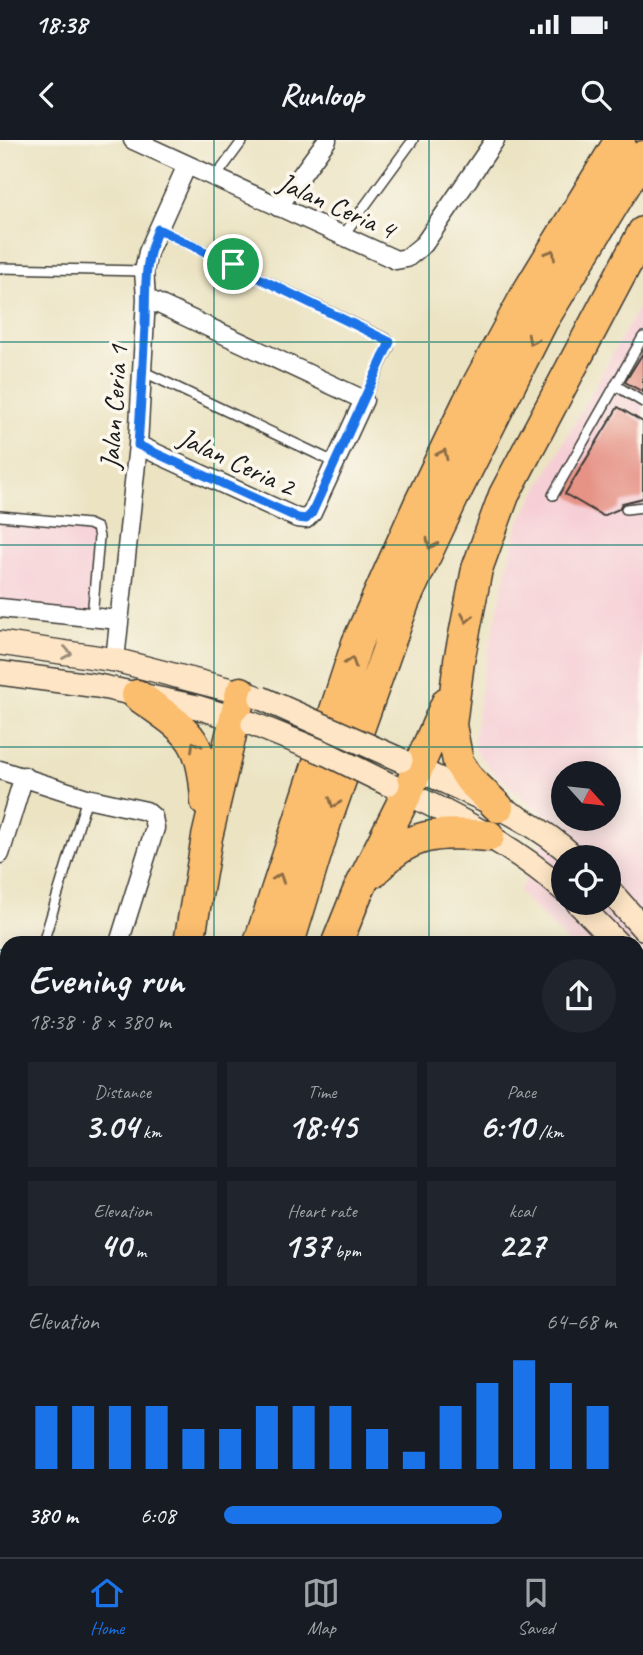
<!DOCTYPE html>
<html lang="en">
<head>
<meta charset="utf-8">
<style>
	body { margin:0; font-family:Caveat,sans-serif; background:#20242c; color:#f1f3f6; height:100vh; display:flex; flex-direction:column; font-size:26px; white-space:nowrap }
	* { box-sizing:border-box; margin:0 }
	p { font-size:23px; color:#9ea1a6 }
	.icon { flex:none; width:38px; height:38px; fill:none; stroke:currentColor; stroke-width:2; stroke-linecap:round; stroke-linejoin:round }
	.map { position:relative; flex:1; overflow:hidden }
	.side { position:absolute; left:0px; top:796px; width:644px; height:621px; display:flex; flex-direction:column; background:#171b24; border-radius:21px 21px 0 0; box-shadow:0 4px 18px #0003 }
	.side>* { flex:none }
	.needle { width:46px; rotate:117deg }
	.tools { position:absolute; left:551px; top:621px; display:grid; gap:14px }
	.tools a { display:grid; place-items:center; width:70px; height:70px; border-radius:50%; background:#171b24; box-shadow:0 4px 18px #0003; font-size:35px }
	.pin { position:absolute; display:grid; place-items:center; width:60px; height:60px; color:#fff; margin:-30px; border:4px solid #fff; border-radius:50%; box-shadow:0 2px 7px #0007 }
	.round { display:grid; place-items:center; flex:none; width:74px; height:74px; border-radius:37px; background:#20242c }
	.headline { display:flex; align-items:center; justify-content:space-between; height:119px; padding:0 28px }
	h1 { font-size:38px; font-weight:700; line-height:52px }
	.metrics { display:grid; grid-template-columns:repeat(3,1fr); gap:10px; height:119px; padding:7px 28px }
	.metrics div { display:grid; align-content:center; border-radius:0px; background:#20242c; text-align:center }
	.metrics b { font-size:35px; font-weight:700 }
	.metrics small { font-size:19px; font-weight:400 }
	.metrics p { font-size:19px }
	.chart { height:196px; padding:14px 28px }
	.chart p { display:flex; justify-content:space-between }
	.chart svg { width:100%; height:126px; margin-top:7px; stroke:#1a73e8; stroke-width:6 }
	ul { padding:0 28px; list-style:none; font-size:23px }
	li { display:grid; grid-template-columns:112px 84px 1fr; align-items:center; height:52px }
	li i { height:18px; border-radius:9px; background:#1a73e8 }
	.status { display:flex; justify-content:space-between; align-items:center; height:49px; padding:0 35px; background:#171b24; direction:ltr }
	.status svg { height:19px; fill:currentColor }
	header { display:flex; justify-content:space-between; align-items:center; height:91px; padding:0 28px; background:#171b24; font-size:32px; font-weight:700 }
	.tab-bar { display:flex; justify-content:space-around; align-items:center; height:98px; border-top:2px solid #363941; background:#171b24; font-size:19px; color:#9ea1a6 }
	.tab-bar a { display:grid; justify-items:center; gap:4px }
	.tab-bar .active { color:#1a73e8 }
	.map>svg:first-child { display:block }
	.built { fill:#f6cfd6; fill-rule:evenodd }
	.building { fill:#e69386 }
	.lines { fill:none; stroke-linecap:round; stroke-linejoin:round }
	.lane-casing { stroke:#3b3a35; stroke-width:12 }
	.street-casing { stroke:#3b3a35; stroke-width:21 }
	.secondary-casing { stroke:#3b3a35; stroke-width:26 }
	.highway-casing { stroke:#3b3a35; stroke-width:33 }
	.lane { stroke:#fff; stroke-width:9 }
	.street { stroke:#fff; stroke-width:18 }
	.secondary { stroke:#fde5c5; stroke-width:23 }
	.highway { stroke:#fbbd6e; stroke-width:30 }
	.secondary-bridge-casing { stroke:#3b3a35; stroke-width:26; stroke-linecap:butt }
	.secondary-bridge { stroke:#fde5c5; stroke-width:23 }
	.oneway { stroke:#8c6c45 }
	.oneway2 { stroke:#988b79 }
	.route-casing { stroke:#fff; stroke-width:14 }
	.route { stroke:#1a73e8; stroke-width:9 }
	.grid { fill:none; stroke:#0f766e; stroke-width:2; stroke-opacity:0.55 }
	.labels { text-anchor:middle; stroke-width:7; stroke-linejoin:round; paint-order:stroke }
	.street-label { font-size:28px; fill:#1c1c1c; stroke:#fbf7ec }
</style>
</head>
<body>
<div class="status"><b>18:38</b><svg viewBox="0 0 49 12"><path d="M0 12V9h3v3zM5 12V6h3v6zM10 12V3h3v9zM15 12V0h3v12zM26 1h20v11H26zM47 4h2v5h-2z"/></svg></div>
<header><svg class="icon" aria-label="back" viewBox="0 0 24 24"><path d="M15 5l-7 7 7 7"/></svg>Runloop<svg class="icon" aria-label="search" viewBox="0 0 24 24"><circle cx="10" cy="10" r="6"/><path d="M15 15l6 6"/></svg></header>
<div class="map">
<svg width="643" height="1417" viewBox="0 0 643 1417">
	<rect width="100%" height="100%" fill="#fbf7ec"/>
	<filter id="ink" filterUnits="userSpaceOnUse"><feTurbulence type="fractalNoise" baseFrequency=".0143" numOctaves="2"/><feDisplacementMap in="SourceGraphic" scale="14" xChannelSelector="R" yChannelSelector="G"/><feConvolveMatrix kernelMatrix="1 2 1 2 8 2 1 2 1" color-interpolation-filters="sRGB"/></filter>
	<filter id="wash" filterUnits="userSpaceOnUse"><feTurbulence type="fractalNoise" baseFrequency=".00686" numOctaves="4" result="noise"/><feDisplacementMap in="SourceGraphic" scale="28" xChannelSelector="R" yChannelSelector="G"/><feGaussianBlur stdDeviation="1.57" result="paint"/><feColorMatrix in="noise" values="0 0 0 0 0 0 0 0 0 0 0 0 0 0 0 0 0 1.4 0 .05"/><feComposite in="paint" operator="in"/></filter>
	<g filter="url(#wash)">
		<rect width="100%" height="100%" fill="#ebe3c2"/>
		<!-- built -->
		<path class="built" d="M 643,159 L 643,888 L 637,881 L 637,803 L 569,803 L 519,752 L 552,681 L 497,636 L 473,608 L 482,539 L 517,387 ZM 564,634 L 609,634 L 609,679 L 564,679 ZM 564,718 L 609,718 L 609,763 L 564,763 Z
			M 0,373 L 99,386 L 95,482 L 0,473 Z"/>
		<g id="blocks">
			<!-- building -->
			<path class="building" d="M 643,213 L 643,252 L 625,242 Z
				M 618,267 L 643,282 L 643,358 L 622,363 L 619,369 L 603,376 L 565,354 Z"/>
		</g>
	</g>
	<g filter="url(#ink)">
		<use href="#blocks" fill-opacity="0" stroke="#3b3a35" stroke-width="2"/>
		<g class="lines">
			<defs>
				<path id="lane" d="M 215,38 L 243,0
					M 158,89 L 388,200 L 389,207 L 364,260
					M 342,97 L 413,0
					M 0,128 L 144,131
					M 142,231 L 336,323
					M 615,245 L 643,262
					M 553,355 L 643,197
					M 626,369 L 643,367
					M 0,376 L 88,384 L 97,388 L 99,397 L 92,477
					M 43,803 L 87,658
					M 0,951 L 7,928
					M 398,1417 L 399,1410
					M 543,1417 L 544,1410"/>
				<path id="street" d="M 133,0 L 396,120 L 407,118 L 424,104 L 495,0
					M 278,67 L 327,0
					M 138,305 L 297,378 L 306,379 L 312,373 L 364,260 L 146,158
					M 0,468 L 119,480
					M 115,520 L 138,305 L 146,158 L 144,131 L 148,112 L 187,25
					M 0,630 L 87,658 L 146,671 L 153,677 L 155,688 L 119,803
					M 0,714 L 24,636
					M 0,927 L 7,930
					M 0,1113 L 7,1115
					M 0,1210 L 7,1185
					M 637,1334 L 641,1314
					M 330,1417 L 331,1410
					M 468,1417 L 470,1410
					M 621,1417 L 622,1410"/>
				<path id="secondary" d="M 0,503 L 115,520 L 254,556
					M 0,533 L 98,546 L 197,567 L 250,583
					M 403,622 C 461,651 528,673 575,718
					M 394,647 C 454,675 514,706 564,750
					M 609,750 L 643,788
					M 578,763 L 617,803
					M 637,824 L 643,830"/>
				<path id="highway" d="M 137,555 C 187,591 203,595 206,662
					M 498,667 L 470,640 L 458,622 L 451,585 L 459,521 L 477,429 L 504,355 L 643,92
					M 374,732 C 409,691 439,692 489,696
					M 189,803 L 207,697 L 241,552
					M 259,803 L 357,503 L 419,364 L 468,262 L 528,151 L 620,0
					M 289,803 L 326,682 L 405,460 L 453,358 L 542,182 L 643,16
					M 337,803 L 358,751 L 407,653 L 447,562
					M 153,1417 L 153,1410
					M 188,1417 L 188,1410"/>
			</defs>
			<!-- lane casing -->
			<use href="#lane" class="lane-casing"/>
			<!-- street casing -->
			<use href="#street" class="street-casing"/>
			<!-- secondary casing -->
			<use href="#secondary" class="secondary-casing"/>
			<!-- highway casing -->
			<use href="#highway" class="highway-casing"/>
			<!-- lane -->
			<use href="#lane" class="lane"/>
			<!-- street -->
			<use href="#street" class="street"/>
			<!-- secondary -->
			<use href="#secondary" class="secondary"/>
			<!-- highway -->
			<use href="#highway" class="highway"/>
			<defs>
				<path id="secondary-bridge" d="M 261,558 L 401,620
					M 253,584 L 327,614 L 388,644"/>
			</defs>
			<!-- secondary-bridge casing -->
			<use href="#secondary-bridge" class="secondary-bridge-casing"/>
			<!-- secondary-bridge -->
			<use href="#secondary-bridge" class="secondary-bridge"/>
		</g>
		<!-- one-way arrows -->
		<defs><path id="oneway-chevron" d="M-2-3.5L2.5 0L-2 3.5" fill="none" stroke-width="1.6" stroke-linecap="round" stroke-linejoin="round" transform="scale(1.75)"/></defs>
		<g class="oneway">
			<use href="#oneway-chevron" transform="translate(551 114) rotate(-59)"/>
			<use href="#oneway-chevron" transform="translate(532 200) rotate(117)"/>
			<use href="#oneway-chevron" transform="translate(443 314) rotate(-64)"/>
			<use href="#oneway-chevron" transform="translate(431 404) rotate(115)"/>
			<use href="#oneway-chevron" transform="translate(467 478) rotate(101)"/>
			<use href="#oneway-chevron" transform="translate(351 522) rotate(-72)"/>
			<use href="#oneway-chevron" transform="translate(195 606) rotate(-119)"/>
			<use href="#oneway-chevron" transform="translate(334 663) rotate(110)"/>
			<use href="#oneway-chevron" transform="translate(279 738) rotate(-71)"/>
		</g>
		<use class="oneway2" href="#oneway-chevron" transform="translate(67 513) rotate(9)"/>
	</g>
	<g class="lines" filter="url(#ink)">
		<defs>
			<path id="route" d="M 158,89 L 390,202 L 312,373 L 306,379 L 298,378 L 138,305 C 141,265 143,225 145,185 C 146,148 143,124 158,89 Z"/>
		</defs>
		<!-- route casing -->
		<use href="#route" class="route-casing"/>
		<!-- route -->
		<use href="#route" class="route"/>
	</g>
	<!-- grid -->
	<path class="grid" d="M 214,0 L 214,803M 429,0 L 429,803M 0,202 L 643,202M 0,405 L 643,405M 0,607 L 643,607M 0,810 L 7,810M 637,810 L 643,810M 0,1012 L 7,1012M 637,1012 L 643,1012M 0,1215 L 7,1215M 637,1215 L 643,1215M 214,1410 L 214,1417M 429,1410 L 429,1417"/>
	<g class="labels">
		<!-- street labels -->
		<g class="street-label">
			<text transform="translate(337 65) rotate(24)" y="10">Jalan Ceria 4</text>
			<text transform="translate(113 267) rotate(-86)" y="10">Jalan Ceria 1</text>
			<text transform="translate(237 321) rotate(25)" y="10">Jalan Ceria 2</text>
		</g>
	</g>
</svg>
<div class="tools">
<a><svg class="needle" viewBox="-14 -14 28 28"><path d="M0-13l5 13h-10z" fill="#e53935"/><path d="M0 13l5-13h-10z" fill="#9ea1a6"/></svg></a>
<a><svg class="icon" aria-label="locate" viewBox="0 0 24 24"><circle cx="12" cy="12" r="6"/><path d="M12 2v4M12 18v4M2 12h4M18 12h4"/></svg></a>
</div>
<div class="pin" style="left:233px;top:124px;background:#1e9e55"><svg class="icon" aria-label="arrive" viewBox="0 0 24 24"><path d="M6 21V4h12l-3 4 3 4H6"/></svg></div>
<section class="side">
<div class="headline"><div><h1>Evening run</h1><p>18:38 · 8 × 380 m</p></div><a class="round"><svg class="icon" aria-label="share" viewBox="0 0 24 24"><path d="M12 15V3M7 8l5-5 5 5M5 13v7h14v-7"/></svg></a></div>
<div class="metrics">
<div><p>Distance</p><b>3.04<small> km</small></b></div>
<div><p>Time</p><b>18:45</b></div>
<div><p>Pace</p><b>6:10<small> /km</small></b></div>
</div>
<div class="metrics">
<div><p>Elevation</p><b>40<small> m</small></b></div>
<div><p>Heart rate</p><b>137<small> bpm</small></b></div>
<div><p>kcal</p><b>227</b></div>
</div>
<div class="chart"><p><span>Elevation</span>64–68 m</p>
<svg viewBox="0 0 160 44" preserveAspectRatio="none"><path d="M5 44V22M15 44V22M25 44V22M35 44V22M45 44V30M55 44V30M65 44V22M75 44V22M85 44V22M95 44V30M105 44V38M115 44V22M125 44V14M135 44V6M145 44V14M155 44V22"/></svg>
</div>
<ul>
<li><b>380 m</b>6:08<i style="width:71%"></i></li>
</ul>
</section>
</div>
<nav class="tab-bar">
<a class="active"><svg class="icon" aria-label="home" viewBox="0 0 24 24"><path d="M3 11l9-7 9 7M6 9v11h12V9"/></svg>Home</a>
<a><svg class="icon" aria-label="map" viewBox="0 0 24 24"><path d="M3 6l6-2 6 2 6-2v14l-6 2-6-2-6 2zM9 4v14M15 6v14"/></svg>Map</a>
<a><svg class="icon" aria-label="saved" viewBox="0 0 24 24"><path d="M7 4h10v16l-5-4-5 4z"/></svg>Saved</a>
</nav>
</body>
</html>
